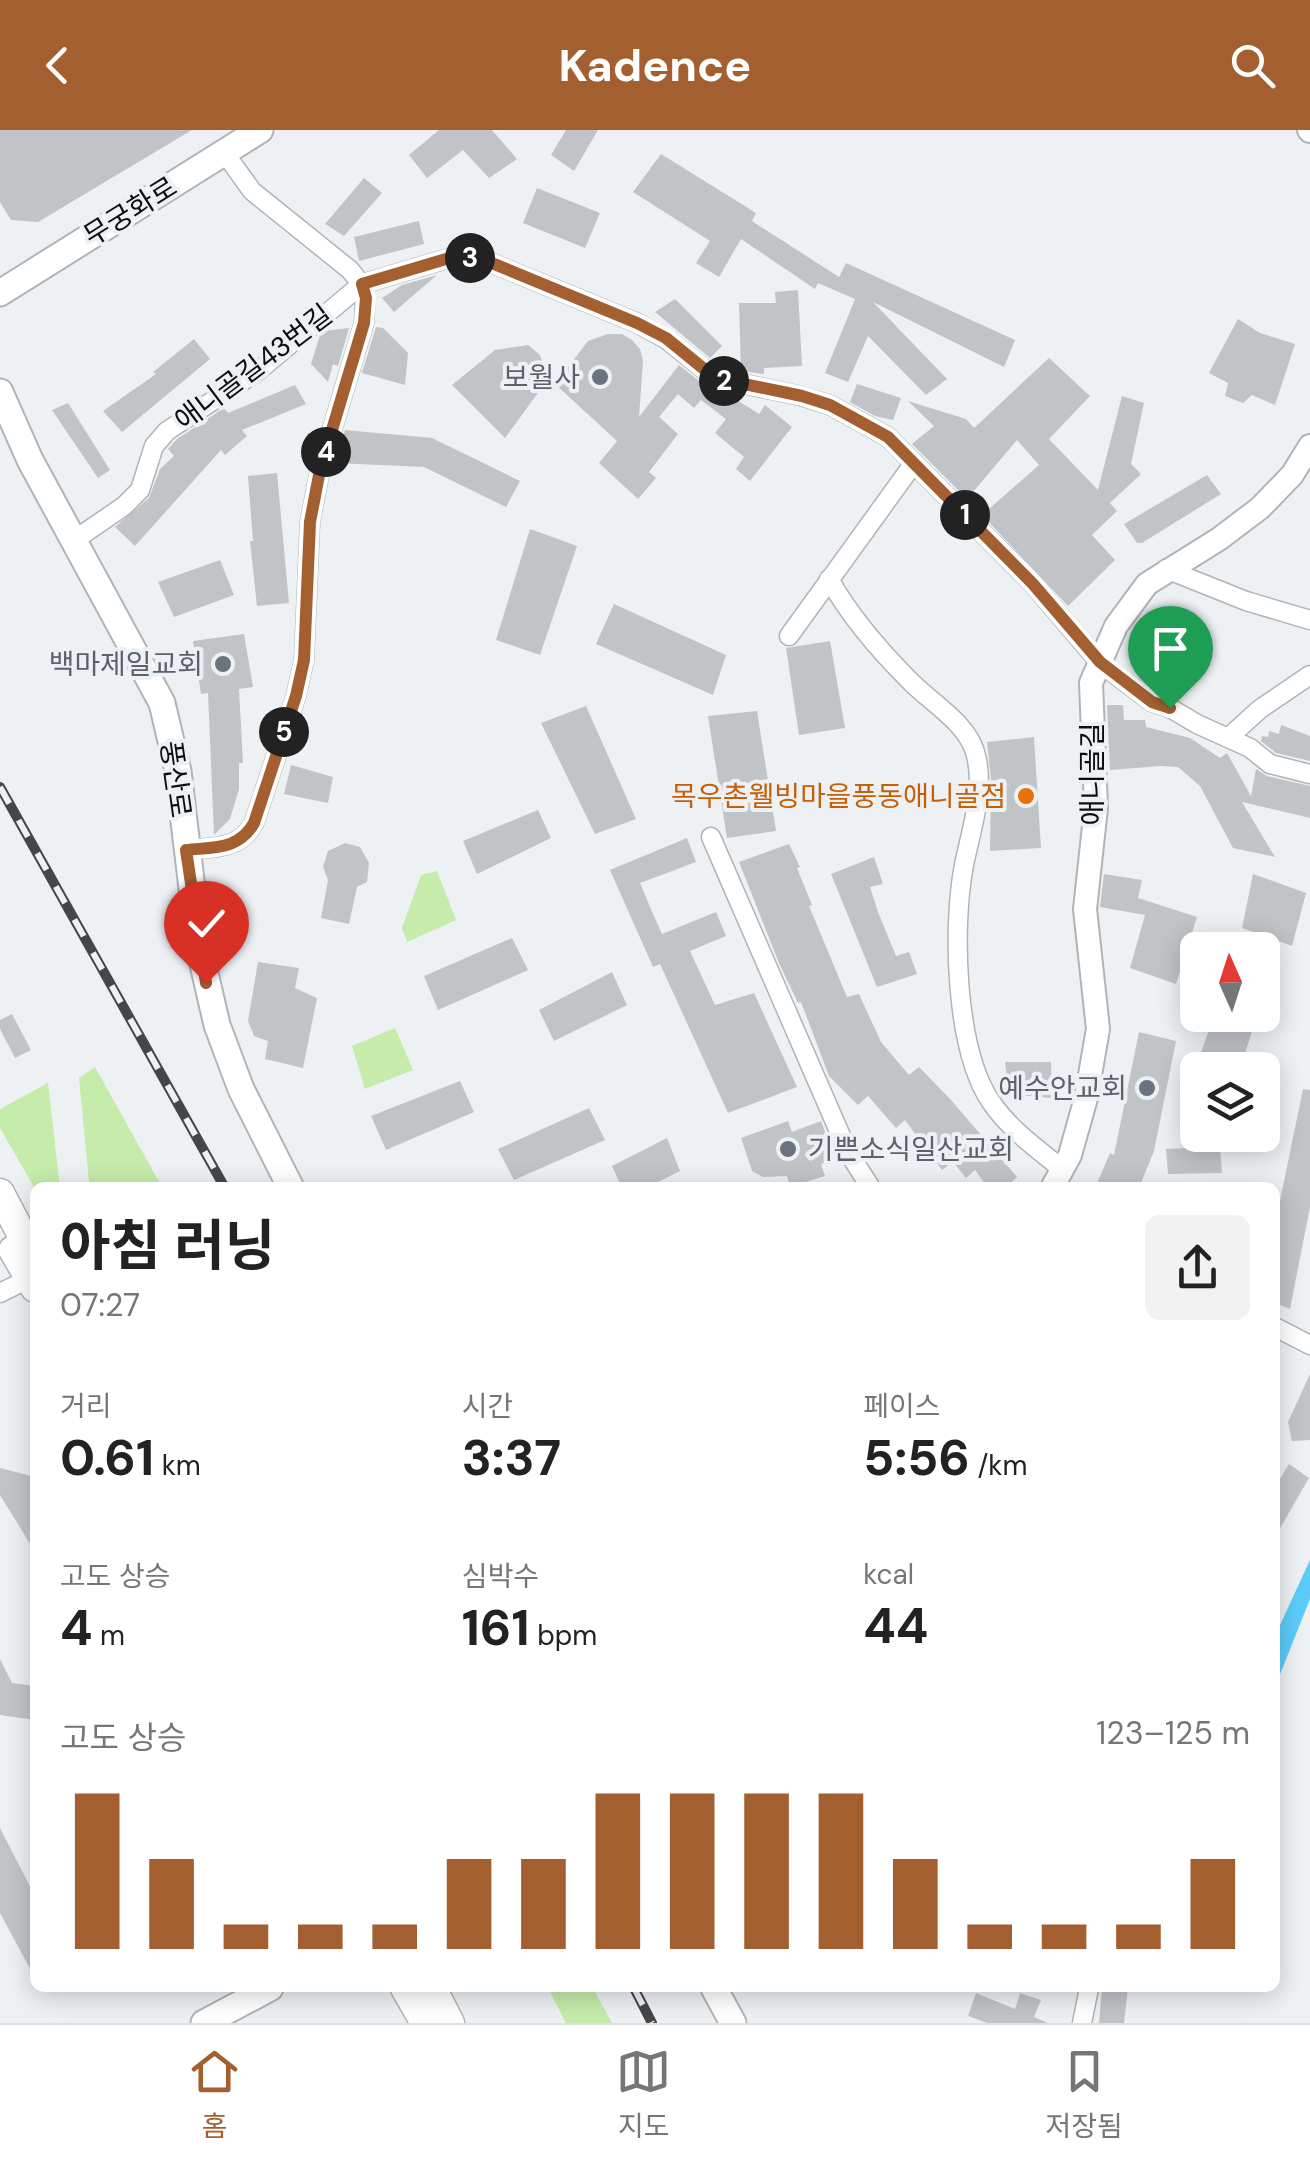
<!DOCTYPE html>
<html lang="ko">
<head>
<meta charset="utf-8">
<style>
	body { margin:0; font-family:"DM Sans","Noto Sans KR",sans-serif; background:#f2f2f2; color:#222; height:100vh; display:flex; flex-direction:column; font-size:38px; white-space:nowrap }
	* { box-sizing:border-box; margin:0 }
	p { font-size:32px; color:#767676 }
	.icon { flex:none; width:55px; height:55px; fill:none; stroke:currentColor; stroke-width:2; stroke-linecap:round; stroke-linejoin:round }
	.map { position:relative; flex:1; overflow:hidden }
	.drawer { position:absolute; left:30px; top:1052px; width:1250px; height:810px; display:flex; flex-direction:column; background:#fff; border-radius:15px; box-shadow:0 5px 25px #0003 }
	.drawer>* { flex:none }
	.needle { width:65px; rotate:357deg }
	.fabs { position:absolute; left:1180px; top:802px; display:grid; gap:20px }
	.fabs a { display:grid; place-items:center; width:100px; height:100px; border-radius:15px; background:#fff; box-shadow:0 5px 25px #0003; font-size:50px }
	.pin { position:absolute; display:grid; place-items:center; width:85px; height:85px; color:#fff; margin:-102px -42px; border-radius:50% 50% 50% 0; rotate:-45deg; box-shadow:0 0 10px #0007 }
	.pin .icon { rotate:45deg }
	.km { position:absolute; width:50px; height:50px; margin:-25px; border-radius:50%; background:#222; color:#fff; font-size:28px; line-height:50px; text-align:center }
	.round { display:grid; place-items:center; flex:none; width:105px; height:105px; border-radius:15px; background:#f2f2f2 }
	.overview { display:flex; align-items:center; justify-content:space-between; height:170px; padding:0 30px }
	h1 { font-size:55px; font-weight:700; line-height:75px }
	.stats { display:grid; grid-template-columns:repeat(3,1fr); gap:15px; height:170px; padding:10px 30px }
	.stats div { display:grid; align-content:center }
	.stats b { font-size:50px; font-weight:700 }
	.stats small { font-size:28px; font-weight:400 }
	.stats p { font-size:28px }
	.chart { height:280px; padding:20px 30px }
	.chart p { display:flex; justify-content:space-between }
	.chart svg { width:100%; height:180px; margin-top:10px; stroke:#a45f31; stroke-width:6 }
	header { display:flex; justify-content:space-between; align-items:center; height:130px; padding:0 30px; background:#a45f31; color:#fff; font-size:45px; font-weight:700 }
	.menu { display:flex; justify-content:space-around; align-items:center; height:140px; border-top:2px solid #e0e0e0; background:#fff; font-size:28px; color:#767676 }
	.menu a { display:grid; justify-items:center; gap:5px }
	.menu .active { color:#a45f31 }
	.map>svg:first-child { display:block }
	.green { fill:#c5ecaa }
	.water { fill:#5bccf8 }
	.building { fill:#c1c4c7 }
	.lines { fill:none; stroke-linecap:round; stroke-linejoin:round }
	.minor-casing { stroke:#b1b4b7; stroke-width:21 }
	.tertiary-casing { stroke:#b1b4b7; stroke-width:26 }
	.secondary-casing { stroke:#b1b4b7; stroke-width:29 }
	.primary-casing { stroke:#b1b4b7; stroke-width:31 }
	.minor { stroke:#fff; stroke-width:18 }
	.tertiary { stroke:#fff; stroke-width:22 }
	.secondary { stroke:#fff; stroke-width:25 }
	.primary { stroke:#fff; stroke-width:28 }
	.rail-casing { stroke:#454648; stroke-width:10 }
	.rail { stroke:#edf1f4; stroke-width:6; stroke-dasharray:19; stroke-linecap:butt }
	.route-casing { stroke:#fff; stroke-width:20 }
	.route { stroke:#a45f31; stroke-width:12 }
	.worship-dot { fill:#6b7280; stroke:#edf1f4; stroke-width:4 }
	.food-dot { fill:#e8710a; stroke:#edf1f4; stroke-width:4 }
	.labels { text-anchor:middle; stroke-width:8; stroke-linejoin:round; paint-order:stroke }
	.street-label { font-size:28px; fill:#0c0d0e; stroke:#edf1f4 }
	.worship-label { font-size:28px; fill:#5b616d; stroke:#edf1f4; text-anchor:end }
	.food-label { font-size:28px; fill:#c56008; stroke:#edf1f4; text-anchor:end }
</style>
</head>
<body>
<header><svg class="icon" aria-label="back" viewBox="0 0 24 24"><path d="M15 5l-7 7 7 7"/></svg>Kadence<svg class="icon" aria-label="search" viewBox="0 0 24 24"><circle cx="10" cy="10" r="6"/><path d="M15 15l6 6"/></svg></header>
<div class="map">
<svg width="1310" height="1893" viewBox="0 0 1310 1893">
	<rect width="100%" height="100%" fill="#edf1f4"/>
	<!-- green -->
	<path class="green" d="M 437,741 L 456,790 L 407,812 L 402,798 L 421,745 Z
		M 395,898 L 413,940 L 365,959 L 352,916 Z
		M 95,937 L 162,1057 L 93,1057 L 89,1052 L 79,948 Z
		M 48,953 L 60,1057 L 35,1059 L 0,998 L 0,979 Z
		M 548,1858 L 593,1858 L 612,1893 L 566,1893 Z"/>
	<!-- water -->
	<path class="water" d="M 1310,1430 L 1310,1469 L 1275,1557 L 1275,1506 Z"/>
	<!-- building -->
	<path class="building" d="M 0,0 L 192,0 L 38,92 L 11,90 L 0,72 Z
		M 439,0 L 492,0 L 517,29 L 489,48 L 463,20 L 427,48 L 409,25 Z
		M 566,0 L 598,0 L 574,41 L 551,25 Z
		M 661,24 L 756,83 L 752,91 L 839,147 L 846,133 L 1015,210 L 1004,237 L 873,172 L 947,249 L 926,265 L 868,206 L 848,252 L 825,243 L 855,169 L 818,153 L 815,159 L 741,109 L 719,147 L 696,133 L 710,111 L 633,62 Z
		M 364,48 L 382,63 L 344,106 L 325,94 Z
		M 537,58 L 600,83 L 585,118 L 523,93 Z
		M 419,91 L 424,114 L 359,131 L 354,107 Z
		M 437,145 L 394,182 L 382,168 L 402,155 Z
		M 798,160 L 802,236 L 764,238 L 764,244 L 741,241 L 739,173 L 776,173 L 775,162 Z
		M 675,169 L 722,216 L 710,228 L 655,182 Z
		M 1238,189 L 1260,203 L 1295,214 L 1275,275 L 1252,265 L 1243,273 L 1225,266 L 1228,253 L 1209,243 Z
		M 376,197 L 383,198 L 408,223 L 405,255 L 362,243 Z
		M 349,198 L 338,236 L 333,234 L 328,252 L 311,234 L 320,205 L 325,201 Z
		M 608,204 L 622,204 L 632,210 L 640,219 L 643,231 L 639,287 L 679,235 L 708,258 L 726,263 L 759,284 L 765,275 L 792,297 L 750,351 L 736,339 L 744,327 L 715,303 L 726,289 L 701,270 L 694,278 L 678,264 L 659,287 L 678,304 L 649,342 L 656,348 L 638,369 L 599,333 L 617,311 L 555,254 L 588,211 Z
		M 194,209 L 210,229 L 122,302 L 103,281 L 156,244 L 153,242 Z
		M 528,215 L 540,225 L 548,249 L 505,308 L 452,255 L 495,220 Z
		M 1049,228 L 1090,266 L 1049,309 L 1098,360 L 1122,266 L 1144,273 L 1131,334 L 1141,344 L 1110,373 L 1117,381 L 1092,405 L 1115,430 L 1068,476 L 982,385 L 1039,335 L 1017,310 L 967,369 L 912,314 L 934,296 L 908,271 L 966,289 L 974,298 Z
		M 857,254 L 901,268 L 893,290 L 875,286 L 850,272 Z
		M 295,255 L 306,274 L 242,300 L 247,306 L 225,325 L 221,320 L 135,416 L 115,397 L 149,368 L 160,339 L 174,326 L 168,319 L 177,309 L 224,278 L 228,283 Z
		M 68,273 L 110,340 L 98,348 L 52,280 Z
		M 345,300 L 432,308 L 520,351 L 506,377 L 424,337 L 336,333 Z
		M 277,343 L 289,473 L 257,476 L 250,411 L 253,411 L 248,346 Z
		M 1207,345 L 1221,364 L 1142,413 L 1137,413 L 1124,394 Z
		M 530,399 L 577,416 L 540,525 L 496,510 Z
		M 220,430 L 234,465 L 174,487 L 158,452 Z
		M 614,474 L 726,525 L 713,565 L 596,514 Z
		M 244,504 L 253,557 L 239,559 L 243,633 L 239,633 L 239,659 L 230,689 L 214,705 L 208,563 L 201,564 L 193,511 Z
		M 830,511 L 845,598 L 799,605 L 786,518 Z
		M 1107,575 L 1123,575 L 1124,590 L 1145,590 L 1146,597 L 1190,608 L 1220,628 L 1227,623 L 1251,666 L 1256,639 L 1267,646 L 1310,656 L 1310,688 L 1242,672 L 1275,727 L 1233,718 L 1200,656 L 1178,637 L 1161,636 L 1110,640 Z
		M 586,576 L 636,689 L 595,704 L 541,593 Z
		M 757,581 L 776,701 L 727,708 L 708,586 Z
		M 1281,595 L 1310,606 L 1310,631 L 1276,623 L 1261,611 L 1262,606 L 1268,607 L 1269,601 L 1279,604 Z
		M 1034,607 L 1041,718 L 990,721 L 991,649 L 987,612 Z
		M 291,635 L 333,647 L 328,673 L 284,664 Z
		M 538,680 L 551,708 L 477,744 L 463,711 Z
		M 687,708 L 696,732 L 640,753 L 653,784 L 662,804 L 716,782 L 726,806 L 690,821 L 715,875 L 754,863 L 797,957 L 728,983 L 660,834 L 653,837 L 610,740 Z
		M 345,713 L 360,717 L 369,733 L 367,752 L 357,757 L 349,794 L 321,788 L 328,750 L 323,737 L 328,721 Z
		M 789,714 L 800,737 L 797,738 L 812,775 L 809,776 L 847,867 L 859,864 L 881,912 L 909,945 L 919,937 L 951,970 L 1017,1047 L 1005,1058 L 988,1058 L 975,1040 L 966,1048 L 953,1032 L 942,1040 L 905,990 L 896,998 L 868,966 L 858,975 L 829,946 L 801,872 L 798,873 L 779,833 L 739,732 Z
		M 874,727 L 883,754 L 870,757 L 878,782 L 896,826 L 909,822 L 917,844 L 877,857 L 831,744 Z
		M 1104,744 L 1142,750 L 1138,768 L 1197,787 L 1176,854 L 1130,838 L 1145,785 L 1100,777 Z
		M 1253,744 L 1306,763 L 1292,816 L 1242,798 Z
		M 512,808 L 528,840 L 438,880 L 424,846 Z
		M 258,832 L 299,838 L 295,858 L 317,868 L 303,938 L 265,929 L 268,911 L 254,906 L 248,891 Z
		M 612,842 L 627,875 L 554,911 L 539,880 Z
		M 12,884 L 31,920 L 15,928 L 0,899 L 0,890 Z
		M 1214,885 L 1257,885 L 1240,940 L 1200,926 Z
		M 1139,902 L 1176,911 L 1154,1021 L 1139,1058 L 1095,1058 L 1110,1023 L 1114,1025 Z
		M 1005,932 L 1051,932 L 1052,968 L 1009,964 Z
		M 460,951 L 474,982 L 386,1020 L 371,986 Z
		M 1303,959 L 1310,960 L 1310,1077 L 1290,1179 L 1275,1173 L 1275,1095 Z
		M 589,978 L 605,1010 L 514,1050 L 498,1019 Z
		M 788,991 L 792,1002 L 821,991 L 835,1029 L 821,1034 L 825,1046 L 790,1057 L 787,1046 L 763,1047 L 752,1041 L 741,1008 Z
		M 667,1008 L 680,1041 L 646,1058 L 622,1058 L 612,1036 Z
		M 1220,1017 L 1222,1043 L 1168,1044 L 1166,1019 Z
		M 1310,1244 L 1310,1310 L 1292,1311 L 1288,1292 Z
		M 1289,1334 L 1309,1348 L 1275,1407 L 1275,1357 Z
		M 0,1338 L 35,1347 L 35,1422 L 0,1365 Z
		M 0,1529 L 12,1553 L 35,1556 L 35,1590 L 0,1585 Z
		M 0,1698 L 35,1766 L 35,1848 L 0,1783 Z
		M 1102,1858 L 1128,1858 L 1124,1893 L 1099,1893 Z
		M 976,1863 L 1015,1879 L 1020,1863 L 1041,1870 L 1034,1887 L 1048,1893 L 987,1893 L 968,1886 Z"/>
	<g class="lines">
		<defs>
			<path id="minor" d="M 73,411 L 124,376 L 140,360 L 154,316 L 167,301 L 258,241 L 362,154 L 446,129 L 482,129 L 637,193 L 666,209 L 715,248 L 801,266 L 830,275 L 888,307 L 1033,454 L 1100,533 L 1152,572 L 1170,578 L 1197,594 L 1250,618 L 1270,634 L 1310,644
				M 1166,439 L 1246,471 L 1310,490
				M 829,449 C 850,486 879,520 909,550 C 930,572 966,592 975,622 C 986,658 971,700 964,735 C 952,797 955,919 991,972 C 1010,1000 1038,1019 1063,1040
				M 789,506 L 914,333
				M 1228,608 L 1260,579 L 1310,545
				M 711,707 L 848,1022 L 871,1058
				M 186,720 C 214,717 239,720 254,693 L 296,566 L 304,530 L 310,392 L 320,340 L 364,193 C 366,169 366,158 350,140 L 252,61 L 224,22
				M 0,1163 L 30,1148
				M 1275,1197 L 1310,1215
				M 1082,1893 L 1089,1858"/>
			<path id="tertiary" d="M 1309,0 L 1310,1
				M 1052,1058 L 1070,1025 L 1086,968 L 1098,899 L 1085,779 L 1096,678 L 1091,553 L 1116,496 L 1147,454 L 1219,409 L 1260,378 L 1292,345 L 1310,316"/>
			<path id="secondary" d="M 0,163 L 260,0
				M 0,262 L 30,330 L 162,573 L 178,641 L 199,817 L 217,895 L 241,959 L 291,1058
				M 714,1858 L 733,1893
				M 204,1893 L 270,1858"/>
			<path id="primary" d="M 0,1063 L 35,1130
				M 13,1120 L 35,1158
				M 405,1858 L 425,1893
				M 432,1858 L 450,1893"/>
		</defs>
		<!-- minor casing -->
		<use href="#minor" class="minor-casing"/>
		<!-- tertiary casing -->
		<use href="#tertiary" class="tertiary-casing"/>
		<!-- secondary casing -->
		<use href="#secondary" class="secondary-casing"/>
		<!-- primary casing -->
		<use href="#primary" class="primary-casing"/>
		<!-- minor -->
		<use href="#minor" class="minor"/>
		<!-- tertiary -->
		<use href="#tertiary" class="tertiary"/>
		<!-- secondary -->
		<use href="#secondary" class="secondary"/>
		<!-- primary -->
		<use href="#primary" class="primary"/>
		<defs>
			<path id="rail" d="M 0,657 L 225,1058
				M 634,1858 L 652,1893"/>
		</defs>
		<!-- rail casing -->
		<use href="#rail" class="rail-casing"/>
		<!-- rail -->
		<use href="#rail" class="rail"/>
	</g>
	<g class="lines">
		<defs>
			<path id="route" d="M 206,853 L 186,720 C 214,717 239,720 254,693 L 296,566 L 304,530 L 310,392 L 320,340 L 364,193 L 366,168 L 362,154 L 446,129 L 482,129 L 637,193 L 666,208 L 715,248 L 802,266 L 830,275 L 888,307 L 1033,454 L 1100,532 L 1152,572 L 1170,578"/>
		</defs>
		<!-- route casing -->
		<use href="#route" class="route-casing"/>
		<!-- route -->
		<use href="#route" class="route"/>
	</g>
	<!-- markers -->
	<g class="worship-dot">
		<circle cx="600" cy="247" r="10"/>
		<circle cx="223" cy="534" r="10"/>
		<circle cx="1147" cy="958" r="10"/>
		<circle cx="788" cy="1019" r="10"/>
	</g>
	<circle class="food-dot" cx="1026" cy="666" r="10"/>
	<g class="labels">
		<!-- street labels -->
		<g class="street-label">
			<text transform="translate(130 81) rotate(-32)" y="10">무궁화로</text>
			<text transform="translate(253 237) rotate(-37)" y="10">애니골길43번길</text>
			<text transform="translate(1092 644) rotate(-90)" y="10">애니골길</text>
			<text transform="translate(176 649) rotate(82)" y="10">풍산로</text>
		</g>
		<!-- worship labels -->
		<g class="worship-label">
			<text x="580" y="257">보월사</text>
			<text x="203" y="544">백마제일교회</text>
			<text x="1127" y="968">예수안교회</text>
			<text x="808" y="1029" text-anchor="start">기쁜소식일산교회</text>
		</g>
		<!-- food labels -->
		<g class="food-label">
			<text x="1006" y="676">목우촌웰빙마을풍동애니골점</text>
		</g>
	</g>
</svg>
<div class="fabs">
<a><svg class="needle" viewBox="-14 -14 28 28"><path d="M0-13l5 13h-10z" fill="#e53935"/><path d="M0 13l5-13h-10z" fill="#767676"/></svg></a>
<a><svg class="icon" aria-label="layers" viewBox="0 0 24 24"><path d="M12 4l9 5-9 5-9-5zM3 14l9 5 9-5"/></svg></a>
</div>
<div class="pin" style="left:1170px;top:578px;background:#1e9e55"><svg class="icon" aria-label="arrive" viewBox="0 0 24 24"><path d="M6 21V4h12l-3 4 3 4H6"/></svg></div>
<div class="pin" style="left:206px;top:853px;background:#d93025"><svg class="icon" aria-label="check" viewBox="0 0 24 24"><path d="M5 12l5 5 9-10"/></svg></div>
<b class="km" style="left:965px;top:385px">1</b>
<b class="km" style="left:724px;top:251px">2</b>
<b class="km" style="left:470px;top:128px">3</b>
<b class="km" style="left:326px;top:322px">4</b>
<b class="km" style="left:284px;top:602px">5</b>
<section class="drawer">
<div class="overview"><div><h1>아침 러닝</h1><p>07:27</p></div><a class="round"><svg class="icon" aria-label="share" viewBox="0 0 24 24"><path d="M12 15V3M7 8l5-5 5 5M5 13v7h14v-7"/></svg></a></div>
<div class="stats">
<div><p>거리</p><b>0.61<small> km</small></b></div>
<div><p>시간</p><b>3:37</b></div>
<div><p>페이스</p><b>5:56<small> /km</small></b></div>
</div>
<div class="stats">
<div><p>고도 상승</p><b>4<small> m</small></b></div>
<div><p>심박수</p><b>161<small> bpm</small></b></div>
<div><p>kcal</p><b>44</b></div>
</div>
<div class="chart"><p><span>고도 상승</span>123–125 m</p>
<svg viewBox="0 0 160 44" preserveAspectRatio="none"><path d="M5 44V6M15 44V22M25 44V38M35 44V38M45 44V38M55 44V22M65 44V22M75 44V6M85 44V6M95 44V6M105 44V6M115 44V22M125 44V38M135 44V38M145 44V38M155 44V22"/></svg>
</div>
</section>
</div>
<nav class="menu">
<a class="active"><svg class="icon" aria-label="home" viewBox="0 0 24 24"><path d="M3 11l9-7 9 7M6 9v11h12V9"/></svg>홈</a>
<a><svg class="icon" aria-label="map" viewBox="0 0 24 24"><path d="M3 6l6-2 6 2 6-2v14l-6 2-6-2-6 2zM9 4v14M15 6v14"/></svg>지도</a>
<a><svg class="icon" aria-label="saved" viewBox="0 0 24 24"><path d="M7 4h10v16l-5-4-5 4z"/></svg>저장됨</a>
</nav>
</body>
</html>
